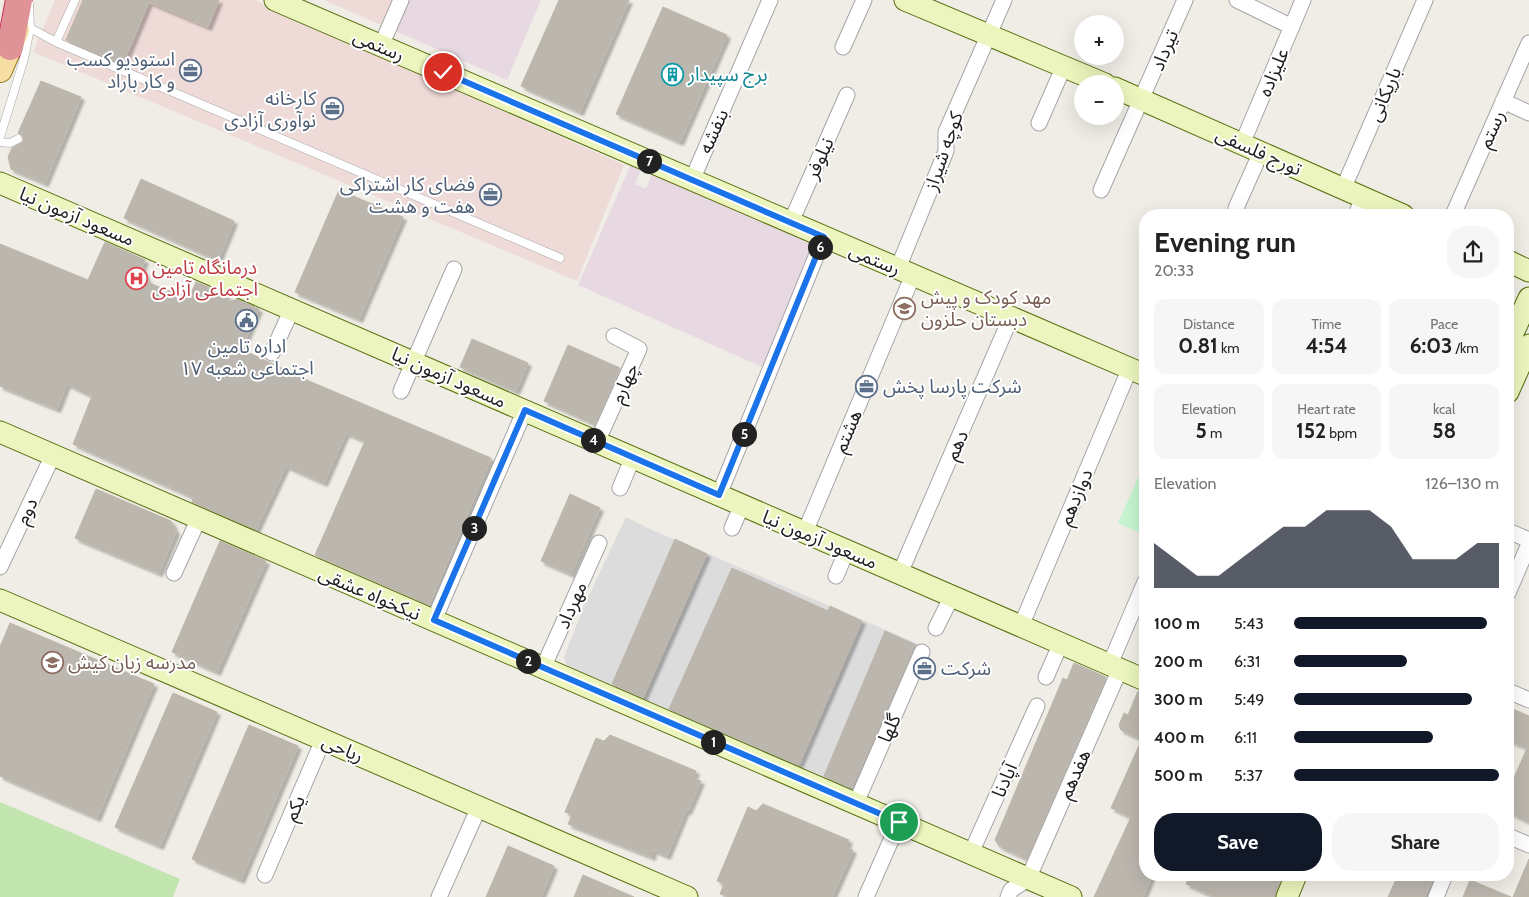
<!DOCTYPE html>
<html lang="en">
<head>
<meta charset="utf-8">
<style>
	body { margin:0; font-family:Cabin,"Noto Sans Arabic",sans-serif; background:#f6f6f6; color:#222; height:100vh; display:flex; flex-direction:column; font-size:19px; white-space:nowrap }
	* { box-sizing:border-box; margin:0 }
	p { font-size:16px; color:#767676 }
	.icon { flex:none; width:28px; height:28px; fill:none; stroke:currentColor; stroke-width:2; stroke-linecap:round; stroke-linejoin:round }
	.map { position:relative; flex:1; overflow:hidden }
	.drawer { position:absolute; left:1139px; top:209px; width:375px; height:672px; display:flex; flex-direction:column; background:#fff; border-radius:20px; box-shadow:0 5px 20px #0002 }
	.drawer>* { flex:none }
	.buttons { position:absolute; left:1074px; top:15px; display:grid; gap:10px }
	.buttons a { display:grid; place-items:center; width:50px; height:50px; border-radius:50%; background:#fff; box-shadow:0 5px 20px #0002; font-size:25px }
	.pin { position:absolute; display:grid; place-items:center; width:42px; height:42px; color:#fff; margin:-21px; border:2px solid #fff; border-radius:50%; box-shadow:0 1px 5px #0007 }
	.km { position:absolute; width:25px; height:25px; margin:-12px; border-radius:50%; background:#222; color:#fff; font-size:14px; line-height:25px; text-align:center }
	.round { display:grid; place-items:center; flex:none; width:52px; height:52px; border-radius:20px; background:#f6f6f6 }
	.headline { display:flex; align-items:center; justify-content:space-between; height:85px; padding:0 15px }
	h1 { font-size:28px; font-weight:700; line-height:38px }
	.figures { display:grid; grid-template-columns:repeat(3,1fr); gap:8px; height:85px; padding:5px 15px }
	.figures div { display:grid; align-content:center; border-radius:12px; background:#f6f6f6; text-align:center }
	.figures b { font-size:21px; font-weight:700 }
	.figures small { font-size:14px; font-weight:400 }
	.figures p { font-size:14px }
	.chart { height:140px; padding:10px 15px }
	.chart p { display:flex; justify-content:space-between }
	.chart svg { width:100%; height:90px; margin-top:5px; fill:#111827; opacity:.7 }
	.primary-button { display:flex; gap:10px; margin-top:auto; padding:10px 15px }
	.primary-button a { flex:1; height:58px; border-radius:20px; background:#111827; color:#fff; font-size:20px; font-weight:700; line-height:58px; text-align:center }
	.primary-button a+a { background:#f6f6f6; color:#222 }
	ul { padding:0 15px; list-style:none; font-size:16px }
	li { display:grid; grid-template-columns:80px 60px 1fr; align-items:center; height:38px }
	li i { height:12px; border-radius:6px; background:#111827 }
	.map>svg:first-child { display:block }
	.residential { fill:#dcdcdc }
	.commercial { fill:#eedad6 }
	.industrial { fill:#e7d8e2 }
	.grass { fill:#c2e5af }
	.park { fill:#c6f5d0 }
	.building { fill:#bbb6ae; stroke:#bfb6a9; filter:url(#shadow) }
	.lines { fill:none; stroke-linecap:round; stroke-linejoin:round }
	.lane-casing { stroke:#a5a5a5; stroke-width:9 }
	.street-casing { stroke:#a5a5a5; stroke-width:17 }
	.secondary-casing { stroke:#576e0d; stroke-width:23 }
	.primary-casing { stroke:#8e740b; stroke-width:26 }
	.highway-casing { stroke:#ce3152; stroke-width:28 }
	.lane { stroke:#fff; stroke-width:8 }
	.street { stroke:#fff; stroke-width:15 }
	.secondary { stroke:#ebf5bd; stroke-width:21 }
	.primary { stroke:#f5dda4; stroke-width:24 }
	.highway { stroke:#e09397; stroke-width:26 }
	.route-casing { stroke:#fff; stroke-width:10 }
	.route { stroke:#1a73e8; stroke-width:6 }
	.labels { text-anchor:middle; stroke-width:4; stroke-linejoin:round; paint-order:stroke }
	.street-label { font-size:19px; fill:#1e1e1e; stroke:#fff }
	.service-label { font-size:19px; fill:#4e5e75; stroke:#fff; text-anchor:end }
	.culture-label { font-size:19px; fill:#0d838f; stroke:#fff; text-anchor:start }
	.health-label { font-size:19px; fill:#be3a42; stroke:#fff; text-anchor:start }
	.education-label { font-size:19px; fill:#785e54; stroke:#fff; text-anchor:start }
</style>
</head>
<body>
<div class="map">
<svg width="1529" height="897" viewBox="0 0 1529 897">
	<defs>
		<filter id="shadow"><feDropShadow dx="3.5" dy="3.5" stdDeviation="1" flood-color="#0004"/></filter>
	</defs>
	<rect width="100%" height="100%" fill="#efede5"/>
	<!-- residential -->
	<path class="residential" d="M 626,517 L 652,530 L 926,647 L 859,788 L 850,791 L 567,667 L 564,657 L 584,606 Z"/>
	<!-- commercial -->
	<path class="commercial" d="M 55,0 L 255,0 L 624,165 L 577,281 L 33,52 Z
		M 324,0 L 392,0 L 381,25 Z"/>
	<!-- industrial -->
	<path class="industrial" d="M 405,0 L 541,0 L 507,80 L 393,30 Z
		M 631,164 L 641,169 L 635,184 L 646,189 L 652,174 L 809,243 L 811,250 L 762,367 L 578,285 Z"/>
	<!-- grass -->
	<path class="grass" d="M 0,802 L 180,879 L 173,897 L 0,897 Z"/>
	<!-- park -->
	<path class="park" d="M 1145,462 L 1145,535 L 1118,523 Z"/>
	<!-- building -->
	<path class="building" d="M 83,0 L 219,0 L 208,27 L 149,2 L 123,64 L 66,40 Z
		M 559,0 L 629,0 L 580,112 L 521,86 Z
		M 663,7 L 727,35 L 680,142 L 616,114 Z
		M 41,81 L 81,97 L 45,183 L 11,169 L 8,157 L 12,148 L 23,142 L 23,136 L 18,133 Z
		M 141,179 L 234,221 L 218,260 L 124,218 Z
		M 339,190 L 403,217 L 359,319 L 295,292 Z
		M 105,242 L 145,260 L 142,268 L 149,283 L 180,295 L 193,289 L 196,282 L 227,295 L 229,302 L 237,299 L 259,309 L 241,349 L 309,381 L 491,458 L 429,605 L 315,555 L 365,441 L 346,433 L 324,483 L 286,466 L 256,530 L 192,502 L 193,497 L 73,444 L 92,396 L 67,384 L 57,409 L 0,386 L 0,244 L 88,280 Z
		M 472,339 L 528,363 L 516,391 L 460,367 Z
		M 568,345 L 620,368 L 595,424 L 544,401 Z
		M 96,489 L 171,521 L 176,532 L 159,573 L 75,538 Z
		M 570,494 L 600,508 L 571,574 L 541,561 Z
		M 675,539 L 707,554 L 643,698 L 612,684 Z
		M 220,541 L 266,561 L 217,672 L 172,652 Z
		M 732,568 L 828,611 L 830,606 L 862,621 L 799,765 L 669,709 Z
		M 10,623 L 154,684 L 97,818 L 0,776 L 0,647 Z
		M 885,631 L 916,645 L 852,788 L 824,776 Z
		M 1074,663 L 1106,677 L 1027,859 L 999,846 L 995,840 L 1063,678 L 1067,680 Z
		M 1138,691 L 1145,692 L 1145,875 L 1152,875 L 1143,897 L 1094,897 L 1131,817 L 1111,808 L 1142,739 L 1121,730 L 1119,725 L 1124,713 L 1128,715 Z
		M 173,693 L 217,712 L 160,846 L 115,827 Z
		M 1508,707 L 1529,716 L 1529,822 L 1508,812 L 1508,792 L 1527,748 L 1508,740 Z
		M 249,725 L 298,746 L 241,880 L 192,859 Z
		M 610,735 L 696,771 L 693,778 L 701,781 L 688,811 L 686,810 L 667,856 L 653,850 L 652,857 L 568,824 L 572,815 L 565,812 L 596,738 L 604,741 Z
		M 763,804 L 849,840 L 846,847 L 853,850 L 832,897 L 729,897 L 720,894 L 724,884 L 717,881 L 748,807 L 756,811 Z
		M 508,846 L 554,866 L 541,897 L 486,897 Z
		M 1529,859 L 1529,897 L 1513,897 Z
		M 583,875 L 634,897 L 574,897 Z
		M 1190,875 L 1282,875 L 1275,897 L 1216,897 L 1186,884 Z
		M 1398,875 L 1435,875 L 1424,897 L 1388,897 Z
		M 1470,880 L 1511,897 L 1463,897 Z"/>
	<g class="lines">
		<defs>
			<path id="lane" d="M 30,28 L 56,42 L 560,258
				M 56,42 L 75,0
				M 0,137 L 24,59 L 30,28 L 29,3
				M 0,142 L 10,143 L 18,139"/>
			<path id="street" d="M 1237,0 L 1292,27
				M 381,46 L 401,0
				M 843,47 L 864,0
				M 1503,101 L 1529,113
				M 1039,123 L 1064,66
				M 1242,144 L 1303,0
				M 692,180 L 770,0
				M 1343,189 L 1425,0
				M 1101,190 L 1185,0
				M 1236,208 L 1261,152
				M 1356,215 L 1363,197
				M 1453,215 L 1529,43
				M 791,222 L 847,95
				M 898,268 L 946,151 L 946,132 L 1004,0
				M 272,353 L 292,309
				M 401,391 L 454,269
				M 597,442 L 639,349 L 614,336
				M 620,488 L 633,457
				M 719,495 L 824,237
				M 732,528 L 742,505
				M 1508,531 L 1529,540
				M 805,532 L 913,275
				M 0,567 L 53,455
				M 174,573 L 199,518
				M 900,573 L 1011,317
				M 836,576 L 847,550
				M 1508,593 L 1529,544
				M 434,620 L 525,410
				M 1021,626 L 1130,368
				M 936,628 L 952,596
				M 1110,664 L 1145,582
				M 543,668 L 599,543
				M 1046,677 L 1061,643
				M 1508,691 L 1529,700
				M 856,803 L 922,652
				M 1508,836 L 1529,845
				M 971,853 L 1037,706
				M 265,875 L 323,740
				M 439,897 L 479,807
				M 866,897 L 899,822
				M 1008,897 L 1011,890 L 1028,879 L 1120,669
				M 1436,897 L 1445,875"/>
			<path id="secondary" d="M 275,0 L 1145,375
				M 905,0 L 1105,84
				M 1115,88 L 1403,215
				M 0,183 L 1145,680
				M 1508,261 L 1529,271
				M 1508,344 L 1529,298
				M 1508,392 L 1529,345
				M 0,432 L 1071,897
				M 0,600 L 687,897
				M 1287,897 L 1296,875"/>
			<path id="primary" d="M 0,70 L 17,30"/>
			<path id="highway" d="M 10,47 L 19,0"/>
		</defs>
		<!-- lane casing -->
		<use href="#lane" class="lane-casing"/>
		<!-- street casing -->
		<use href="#street" class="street-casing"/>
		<!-- secondary casing -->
		<use href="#secondary" class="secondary-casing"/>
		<!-- primary casing -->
		<use href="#primary" class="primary-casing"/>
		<!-- highway casing -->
		<use href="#highway" class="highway-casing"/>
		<!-- lane -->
		<use href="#lane" class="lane"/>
		<!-- street -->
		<use href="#street" class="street"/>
		<!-- secondary -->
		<use href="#secondary" class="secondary"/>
		<!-- primary -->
		<use href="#primary" class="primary"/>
		<!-- highway -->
		<use href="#highway" class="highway"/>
	</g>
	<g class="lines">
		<defs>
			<path id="route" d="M 443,72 L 824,237 L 719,495 L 525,410 L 434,620 L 899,822"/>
		</defs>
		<!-- route casing -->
		<use href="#route" class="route-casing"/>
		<!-- route -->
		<use href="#route" class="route"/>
	</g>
	<!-- icons -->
	<defs>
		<symbol id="office-ring" viewBox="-11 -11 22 22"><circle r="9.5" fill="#fff" stroke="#5c6f8a" stroke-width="1.5"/><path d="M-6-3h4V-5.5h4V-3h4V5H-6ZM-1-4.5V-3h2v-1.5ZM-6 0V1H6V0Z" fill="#5c6f8a"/></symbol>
		<symbol id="building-ring" viewBox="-11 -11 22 22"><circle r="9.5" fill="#fff" stroke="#0f9aa8" stroke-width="1.5"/><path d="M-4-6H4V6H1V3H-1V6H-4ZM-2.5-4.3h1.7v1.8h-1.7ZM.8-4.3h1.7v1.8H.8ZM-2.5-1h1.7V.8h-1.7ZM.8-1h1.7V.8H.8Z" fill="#0f9aa8"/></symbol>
		<symbol id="hospital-ring" viewBox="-11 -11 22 22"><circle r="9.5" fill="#fff" stroke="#e0444e" stroke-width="1.5"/><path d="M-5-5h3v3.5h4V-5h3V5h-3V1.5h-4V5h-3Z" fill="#e0444e"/></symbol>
		<symbol id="school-ring" viewBox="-11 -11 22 22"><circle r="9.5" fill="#fff" stroke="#8d6e63" stroke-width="1.5"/><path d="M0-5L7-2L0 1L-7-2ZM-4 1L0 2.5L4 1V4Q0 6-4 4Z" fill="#8d6e63"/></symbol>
		<symbol id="civic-ring" viewBox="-11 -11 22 22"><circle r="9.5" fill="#fff" stroke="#5c6f8a" stroke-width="1.5"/><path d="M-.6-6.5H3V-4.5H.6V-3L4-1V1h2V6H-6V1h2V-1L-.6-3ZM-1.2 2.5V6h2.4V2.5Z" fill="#5c6f8a"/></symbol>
	</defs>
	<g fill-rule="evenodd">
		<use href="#office-ring" x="178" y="58" width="25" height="25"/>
		<use href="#building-ring" x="660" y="62" width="25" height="25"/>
		<use href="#office-ring" x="320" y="96" width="25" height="25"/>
		<use href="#office-ring" x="478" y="182" width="25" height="25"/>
		<use href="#hospital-ring" x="124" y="266" width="25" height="25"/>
		<use href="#school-ring" x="892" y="296" width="25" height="25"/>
		<use href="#civic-ring" x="234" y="308" width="25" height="25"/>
		<use href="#office-ring" x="854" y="374" width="25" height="25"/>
		<use href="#school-ring" x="40" y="650" width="25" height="25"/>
		<use href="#office-ring" x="912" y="656" width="25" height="25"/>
	</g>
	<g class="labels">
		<!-- street labels -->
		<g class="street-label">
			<text transform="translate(379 45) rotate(23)" y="7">رستمی</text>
			<text transform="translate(1164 50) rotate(-67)" y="7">تیرداد</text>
			<text transform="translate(1273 72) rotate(-67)" y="7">علیزاده</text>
			<text transform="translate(1384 94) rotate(-67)" y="7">باریکانی</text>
			<text transform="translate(1491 129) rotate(-66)" y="7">رستم</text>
			<text transform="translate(713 131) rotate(-66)" y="7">بنفشه</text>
			<text transform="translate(943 151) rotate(-71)" y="7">کوچه شیراز</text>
			<text transform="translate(1259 151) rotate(24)" y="7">تورج فلسفی</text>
			<text transform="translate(819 158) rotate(-66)" y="7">نیلوفر</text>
			<text transform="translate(77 216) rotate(23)" y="7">مسعود آزمون نیا</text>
			<text transform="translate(875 259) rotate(23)" y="7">رستمی</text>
			<text transform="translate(449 377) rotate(24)" y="7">مسعود آزمون نیا</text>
			<text transform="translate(624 383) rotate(-66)" y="7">چهارم</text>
			<text transform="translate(847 431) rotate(-67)" y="7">هشتم</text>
			<text transform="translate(956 445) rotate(-66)" y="7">دهم</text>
			<text transform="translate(1075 497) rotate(-67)" y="7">دوازدهم</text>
			<text transform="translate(26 511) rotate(-65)" y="7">دوم</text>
			<text transform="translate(820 539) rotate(23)" y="7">مسعود آزمون نیا</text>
			<text transform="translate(370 593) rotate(23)" y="7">نیکخواه عشقی</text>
			<text transform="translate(571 605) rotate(-66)" y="7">مهرداد</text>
			<text transform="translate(889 728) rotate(-66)" y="7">گلها</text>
			<text transform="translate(343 748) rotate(23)" y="7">ریاحی</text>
			<text transform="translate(1074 774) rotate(-66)" y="7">هفدهم</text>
			<text transform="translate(1004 780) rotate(-66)" y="7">آپادنا</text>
			<text transform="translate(294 808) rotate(-67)" y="7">یکم</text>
		</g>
		<!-- service labels -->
		<g class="service-label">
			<text x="175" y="66">استودیو کسب<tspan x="175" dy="22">و کار باراد</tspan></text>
			<text x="316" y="105">کارخانه<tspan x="316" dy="22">نوآوری آزادی</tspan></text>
			<text x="475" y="191">فضای کار اشتراکی<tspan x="475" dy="22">هفت و هشت</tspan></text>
			<text x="247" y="353" text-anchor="middle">اداره تامین<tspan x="247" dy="22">اجتماعی شعبه ۱۷</tspan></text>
			<text x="883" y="393" text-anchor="start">شرکت پارسا پخش</text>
			<text x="941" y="675" text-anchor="start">شرکت</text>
		</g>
		<!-- culture labels -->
		<g class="culture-label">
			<text x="688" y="81">برج سپیدار</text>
		</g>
		<!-- health labels -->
		<g class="health-label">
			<text x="152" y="274">درمانگاه تامین<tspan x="152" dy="22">اجتماعی آزادی</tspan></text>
		</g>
		<!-- education labels -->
		<g class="education-label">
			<text x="921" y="304">مهد کودک و پیش<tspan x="921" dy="22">دبستان حلزون</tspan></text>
			<text x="68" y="669">مدرسه زبان کیش</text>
		</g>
	</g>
</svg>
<div class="buttons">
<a>+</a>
<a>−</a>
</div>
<div class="pin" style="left:899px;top:822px;background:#1e9e55"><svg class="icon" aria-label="arrive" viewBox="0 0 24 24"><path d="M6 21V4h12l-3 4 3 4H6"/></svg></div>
<div class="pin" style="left:443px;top:72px;background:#d93025"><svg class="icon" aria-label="check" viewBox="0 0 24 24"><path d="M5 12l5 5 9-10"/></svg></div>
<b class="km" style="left:713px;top:742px">1</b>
<b class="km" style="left:528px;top:661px">2</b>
<b class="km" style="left:474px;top:528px">3</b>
<b class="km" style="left:593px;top:440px">4</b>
<b class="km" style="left:744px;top:434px">5</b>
<b class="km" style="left:820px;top:247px">6</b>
<b class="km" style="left:649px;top:161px">7</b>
<section class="drawer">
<div class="headline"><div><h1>Evening run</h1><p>20:33</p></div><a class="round"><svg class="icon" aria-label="share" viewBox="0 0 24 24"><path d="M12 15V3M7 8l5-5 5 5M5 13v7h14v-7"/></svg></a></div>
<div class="figures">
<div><p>Distance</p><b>0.81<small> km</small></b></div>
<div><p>Time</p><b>4:54</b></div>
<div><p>Pace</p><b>6:03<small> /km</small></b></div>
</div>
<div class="figures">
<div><p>Elevation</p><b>5<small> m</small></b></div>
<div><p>Heart rate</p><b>152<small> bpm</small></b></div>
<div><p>kcal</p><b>58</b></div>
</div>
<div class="chart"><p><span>Elevation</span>126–130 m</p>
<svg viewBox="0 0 160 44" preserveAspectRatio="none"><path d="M0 44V22L10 30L20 38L30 38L40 30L50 22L60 14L70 14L80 6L90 6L100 6L110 14L120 30L130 30L140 30L150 22L160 22V44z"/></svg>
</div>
<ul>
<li><b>100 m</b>5:43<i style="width:94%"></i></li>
<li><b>200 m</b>6:31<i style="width:55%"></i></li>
<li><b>300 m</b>5:49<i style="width:87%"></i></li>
<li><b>400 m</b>6:11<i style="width:68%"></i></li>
<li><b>500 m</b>5:37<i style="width:100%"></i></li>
</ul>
<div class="primary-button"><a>Save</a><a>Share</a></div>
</section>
</div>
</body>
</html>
